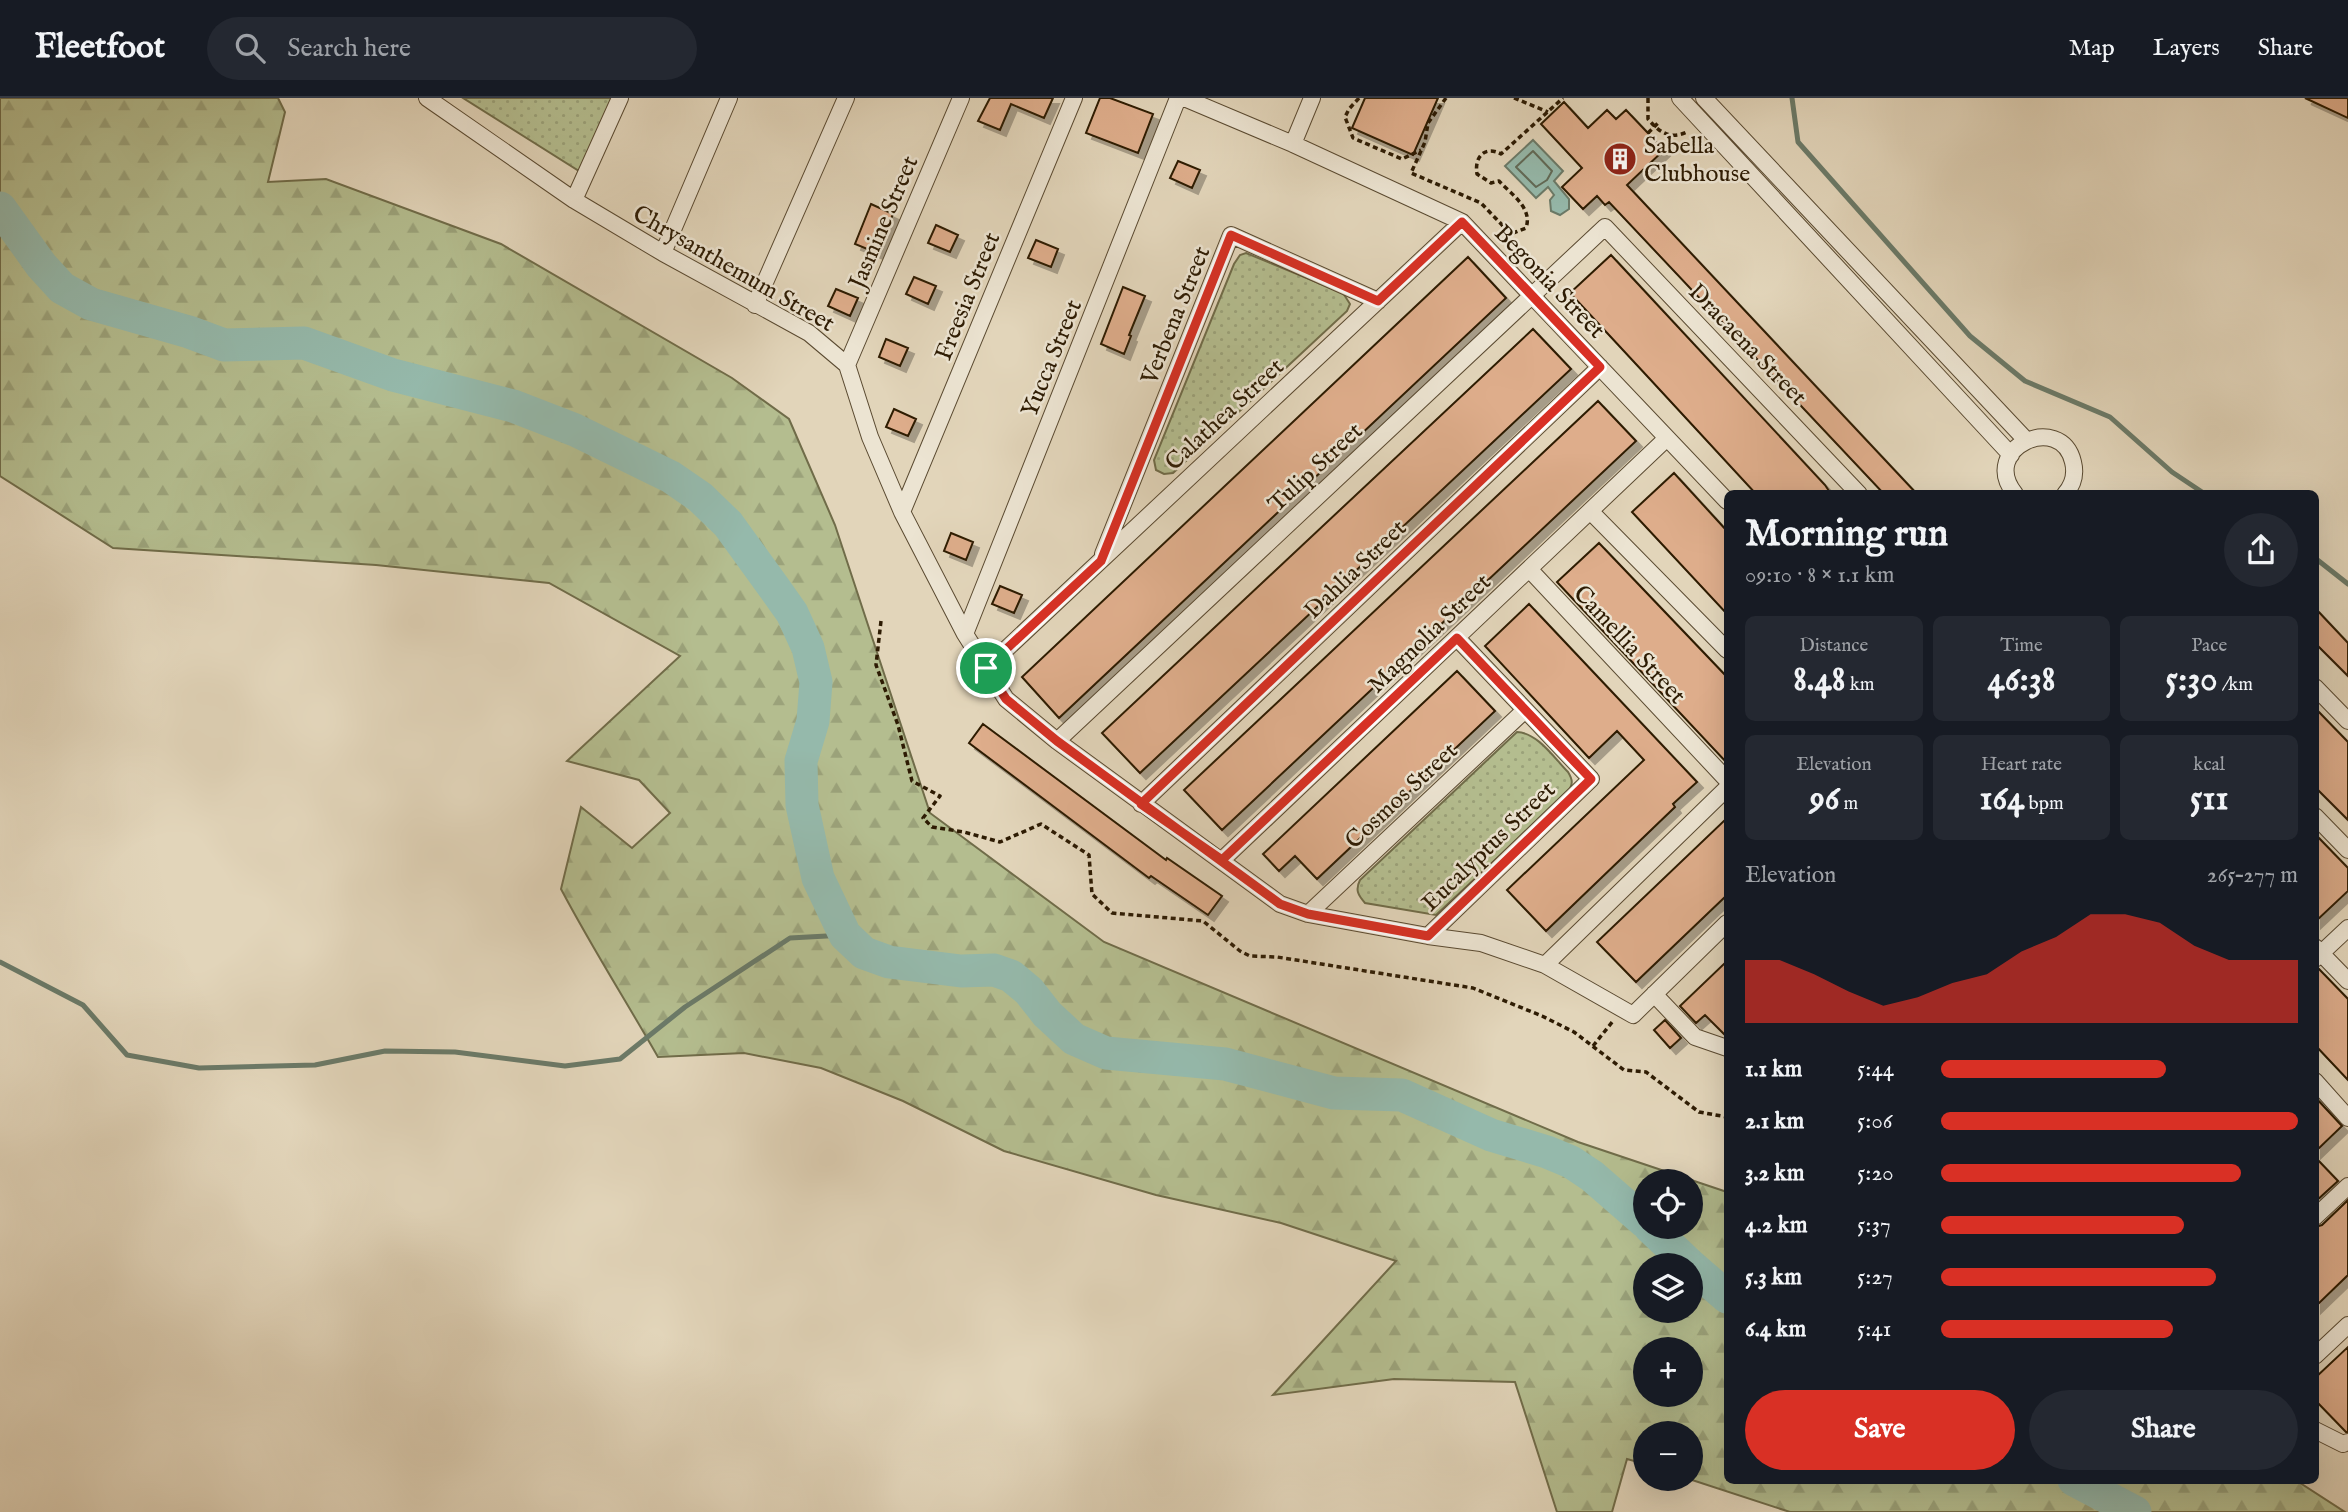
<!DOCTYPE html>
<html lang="en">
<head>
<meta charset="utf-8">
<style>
	body { margin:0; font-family:"IM FELL English",serif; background:#242831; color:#f1f3f6; height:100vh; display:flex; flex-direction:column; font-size:26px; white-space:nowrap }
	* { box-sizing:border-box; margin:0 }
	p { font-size:23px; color:#9ea1a6 }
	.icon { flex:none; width:38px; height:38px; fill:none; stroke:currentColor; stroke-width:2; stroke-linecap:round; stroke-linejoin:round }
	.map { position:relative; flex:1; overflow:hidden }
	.drawer { position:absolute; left:1724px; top:392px; width:595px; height:994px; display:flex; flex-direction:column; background:#171b24; border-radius:10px; box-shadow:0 7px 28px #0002 }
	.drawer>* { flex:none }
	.controls { position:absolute; left:1633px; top:1071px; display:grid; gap:14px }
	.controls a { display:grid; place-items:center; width:70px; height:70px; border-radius:50%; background:#171b24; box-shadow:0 7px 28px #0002; font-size:35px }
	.pin { position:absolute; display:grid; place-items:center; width:60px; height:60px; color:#fff; margin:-30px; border:4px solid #fff; border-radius:50%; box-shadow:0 2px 7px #0007 }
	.round { display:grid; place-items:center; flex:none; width:74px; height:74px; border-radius:37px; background:#242831 }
	.head { display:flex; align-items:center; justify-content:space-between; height:119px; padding:0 21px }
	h1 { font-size:38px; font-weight:800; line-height:52px }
	.metrics { display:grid; grid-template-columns:repeat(3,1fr); gap:10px; height:119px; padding:7px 21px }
	.metrics div { display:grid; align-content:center; border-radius:10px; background:#242831; text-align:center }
	.metrics b { font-size:35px; font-weight:800 }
	.metrics small { font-size:19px; font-weight:400 }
	.metrics p { font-size:19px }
	.chart { height:196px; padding:14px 21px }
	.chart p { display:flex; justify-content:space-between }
	.chart svg { width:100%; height:126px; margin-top:7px; fill:#d93025; opacity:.7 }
	.button { display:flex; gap:14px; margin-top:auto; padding:14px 21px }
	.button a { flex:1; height:80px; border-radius:42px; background:#d93025; color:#fff; font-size:28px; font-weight:800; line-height:80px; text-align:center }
	.button a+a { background:#242831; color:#f1f3f6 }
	ul { padding:0 21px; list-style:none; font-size:23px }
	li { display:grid; grid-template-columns:112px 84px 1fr; align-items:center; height:52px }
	li i { height:18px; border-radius:9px; background:#d93025 }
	header { display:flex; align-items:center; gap:42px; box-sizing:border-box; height:98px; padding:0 35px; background:#171b24; border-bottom:2px solid #363941 }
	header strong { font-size:33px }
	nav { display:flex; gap:38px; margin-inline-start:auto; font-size:24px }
	.search { width:490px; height:63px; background:#242831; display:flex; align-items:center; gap:18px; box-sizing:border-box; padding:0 24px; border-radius:38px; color:#9ea1a6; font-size:26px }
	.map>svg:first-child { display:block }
	.grass { fill:url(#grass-dots); stroke:#706c49; stroke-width:2 }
	.forest { fill:url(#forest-firs); stroke:#706c49; stroke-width:2; fill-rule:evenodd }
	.water { fill:#95b9ab; stroke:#6b7a68; stroke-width:2 }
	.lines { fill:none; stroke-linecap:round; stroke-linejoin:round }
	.shore { stroke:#616a57; stroke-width:2 }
	.stream { stroke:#6b7a68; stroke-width:5 }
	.river { stroke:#95b9ab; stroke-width:33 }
	.building { fill:#dead8b; stroke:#2d1b03; stroke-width:2; filter:url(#shadow) }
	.street-casing { stroke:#5a4a31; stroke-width:18 }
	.path { stroke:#2d1b03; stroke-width:3.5; stroke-dasharray:5 3.5; stroke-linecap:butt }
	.street { stroke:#ece4d2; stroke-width:16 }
	.route-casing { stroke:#fff; stroke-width:14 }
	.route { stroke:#d93025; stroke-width:9 }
	.labels { text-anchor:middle; stroke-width:5; stroke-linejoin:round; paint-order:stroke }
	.poi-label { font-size:24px; fill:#2d1b03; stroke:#ece4d2; text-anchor:start }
	.street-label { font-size:24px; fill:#2d1b03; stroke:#ece4d2 }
</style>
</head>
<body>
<header>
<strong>Fleetfoot</strong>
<div class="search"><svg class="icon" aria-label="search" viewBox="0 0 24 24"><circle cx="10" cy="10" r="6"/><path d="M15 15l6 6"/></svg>Search here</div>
<nav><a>Map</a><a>Layers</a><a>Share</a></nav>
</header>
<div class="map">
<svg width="2348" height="1414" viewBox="0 0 2348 1414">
	<defs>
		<pattern id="grass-dots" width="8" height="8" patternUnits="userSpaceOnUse" patternTransform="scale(1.75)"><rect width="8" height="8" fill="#b4bd8f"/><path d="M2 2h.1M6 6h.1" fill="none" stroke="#9ba27a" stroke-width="1.8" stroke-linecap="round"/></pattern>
		<pattern id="forest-firs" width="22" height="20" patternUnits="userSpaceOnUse" patternTransform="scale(1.75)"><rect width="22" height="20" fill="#b4bd8f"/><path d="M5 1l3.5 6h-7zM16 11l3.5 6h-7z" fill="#9ba27a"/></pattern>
		<filter id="shadow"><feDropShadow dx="6" dy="6" stdDeviation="0" flood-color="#0004"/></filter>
	</defs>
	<rect width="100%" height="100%" fill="#e2d5ba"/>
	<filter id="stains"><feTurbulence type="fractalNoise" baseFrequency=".00286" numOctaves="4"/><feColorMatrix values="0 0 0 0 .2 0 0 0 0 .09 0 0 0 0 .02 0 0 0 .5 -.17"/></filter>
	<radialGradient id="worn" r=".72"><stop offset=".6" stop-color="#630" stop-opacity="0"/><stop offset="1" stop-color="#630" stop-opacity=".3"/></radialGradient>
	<!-- grass -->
	<path class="grass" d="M 463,0 L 612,0 L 579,73 Z
		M 1246,155 L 1343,195 L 1350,206 L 1347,213 L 1173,375 L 1164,376 L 1156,372 L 1154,362 L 1234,166 L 1240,157 Z
		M 1517,634 C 1538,635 1554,660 1568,674 C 1573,682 1573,686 1568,694 L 1436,817 L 1365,805 C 1358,797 1355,792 1360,782 Z"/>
	<!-- forest -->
	<path class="forest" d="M 0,0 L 278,0 L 285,14 L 268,84 L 326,81 L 501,146 L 732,280 L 789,321 L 835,427 L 930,715 L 1104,844 L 1578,1044 L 1727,1094 L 1727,1382 L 2297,1383 L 2345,1414 L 1790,1414 L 1689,1381 L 1690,1335 L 1645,1335 L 1645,1366 L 1627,1361 L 1612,1414 L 1557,1414 L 1515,1284 L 1394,1281 L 1273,1297 L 1396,1163 L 1281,1125 L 1156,1097 L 1004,1053 L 903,1003 L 821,970 L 744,955 L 658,959 C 626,903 591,848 561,791 L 581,709 L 632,750 L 670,715 L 639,682 L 567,663 L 680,558 L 549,485 L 376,467 L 113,450 L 0,378 ZM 1645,1083 L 1690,1083 L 1690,1129 L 1645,1129 ZM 1645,1167 L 1690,1167 L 1690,1213 L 1645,1213 ZM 1645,1251 L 1690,1251 L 1690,1297 L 1645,1297 Z"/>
	<!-- water -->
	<path class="water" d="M 1533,42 L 1563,73 L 1554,83 L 1569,101 L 1569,111 L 1560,117 L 1551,113 L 1550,102 L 1554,97 L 1548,89 L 1536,100 L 1505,68 Z"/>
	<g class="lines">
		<!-- shore -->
		<path class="shore" d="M 1533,53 L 1552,73 L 1547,82 L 1536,89 L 1516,69 Z"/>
		<!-- stream -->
		<path class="stream" d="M 1792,0 L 1798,44 L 1970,238 L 2025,283 L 2110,319 L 2172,374 L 2205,396
			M 2315,460 L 2348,486
			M 0,864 L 83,907 L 127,957 L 199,970 L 315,967 L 385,953 L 455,954 L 565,968 L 620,961 L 685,909 L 790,840 L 845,837"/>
		<!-- river -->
		<path class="river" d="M 0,110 L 41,167 L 62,190 L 91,206 L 189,234 L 224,247 L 304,245 L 393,277 L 513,308 L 575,332 L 671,379 L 700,399 L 728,426 L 775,491 L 792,515 L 808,550 L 816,584 L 813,623 L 801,663 L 802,707 L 818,780 L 845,837 L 864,855 L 889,864 L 961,873 L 994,872 L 1011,878 L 1029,893 L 1047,916 L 1074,941 L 1106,955 L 1225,966 L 1334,995 L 1402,997 L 1491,1037 L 1547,1054 L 1571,1064 L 1592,1078 L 1645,1124
			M 1650,1129 L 1690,1167
			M 1690,1167 L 1727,1199
			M 2074,1382 L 2135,1414"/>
	</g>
	<!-- building -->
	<path class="building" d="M 990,0 L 1053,0 L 1044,20 L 1011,6 L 1000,32 L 978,23 Z
		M 1100,0 L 1110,0 L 1153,16 L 1138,55 L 1086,35 Z
		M 1365,0 L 1438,0 L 1413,57 L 1352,30 Z
		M 2305,0 L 2348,0 L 2348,20 Z
		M 1564,4 L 1588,30 L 1607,12 L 1616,21 L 1626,12 L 1664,52 L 1627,87 L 1917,396 L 1884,396 L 1609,104 L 1605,107 L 1597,98 L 1583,111 L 1562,89 L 1582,70 L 1541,26 Z
		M 1178,63 L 1200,72 L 1192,90 L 1170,80 Z
		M 871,106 L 893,116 L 877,155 L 855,146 Z
		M 936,127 L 958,137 L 950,154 L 928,145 Z
		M 1036,142 L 1058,151 L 1051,169 L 1028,160 Z
		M 1611,157 L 1825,387 L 1831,396 L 1756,396 L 1648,279 L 1570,195 Z
		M 1468,159 L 1506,200 L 1059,620 L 1022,579 Z
		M 914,179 L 936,188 L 928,206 L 906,196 Z
		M 1123,189 L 1145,198 L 1129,237 L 1131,238 L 1124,256 L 1101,246 Z
		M 836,191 L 858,200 L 850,218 L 828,208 Z
		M 1533,231 L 1571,271 L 1140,675 L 1102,635 Z
		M 886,241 L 908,250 L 900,268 L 879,259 Z
		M 1598,303 L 1636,343 L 1222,732 L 1184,692 Z
		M 894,311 L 916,321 L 908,338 L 886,329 Z
		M 1674,375 L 1727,433 L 1727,516 L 1632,414 Z
		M 951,435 L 973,444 L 966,462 L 944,453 Z
		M 1599,445 L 1727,579 L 1727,665 L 1557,484 Z
		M 1000,488 L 1022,497 L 1014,515 L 992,506 Z
		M 1529,506 L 1697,684 L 1673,706 L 1675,709 L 1546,833 L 1507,792 L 1644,662 L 1617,633 L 1589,660 L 1485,548 Z
		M 2315,510 L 2348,545 L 2348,578 L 2315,545 Z
		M 1457,573 L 1495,613 L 1317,781 L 1295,758 L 1279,773 L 1263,756 Z
		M 2315,610 L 2348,644 L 2348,722 L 2315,689 Z
		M 983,626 L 1166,762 L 1167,760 L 1222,798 L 1208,817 L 1151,778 L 1149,780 L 969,645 Z
		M 1727,720 L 1727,797 L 1636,884 L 1597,844 Z
		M 2315,736 L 2348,770 L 2348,793 L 2315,824 Z
		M 1727,863 L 1727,939 L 1705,917 L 1696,925 L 1680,908 Z
		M 2315,871 L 2319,871 L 2348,901 L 2348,982 L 2315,947 Z
		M 1665,922 L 1681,940 L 1670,950 L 1654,932 Z
		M 2315,999 L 2342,1028 L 2315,1054 Z
		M 2315,1059 L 2338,1083 L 2315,1104 Z
		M 2348,1102 L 2348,1177 L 2315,1209 L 2315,1129 L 2322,1127 Z
		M 2348,1249 L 2348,1334 L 2346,1334 L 2315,1302 L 2315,1280 Z"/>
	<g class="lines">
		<defs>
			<path id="street" d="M 427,0 L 574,102 L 663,155 L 809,235 L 847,267 L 870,339 L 902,414 L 965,536 L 1006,601 L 1057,643 L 1280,806 L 1308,816 L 1428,838 L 1481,845 L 1545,867 L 1633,917 L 1727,825
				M 1184,0 L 1293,46 L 1462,124 L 1727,403
				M 1680,0 L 2011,357
				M 1704,0 L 2026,342
				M 1293,46 L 1312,0
				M 574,102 L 620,0
				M 663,155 L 729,0
				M 755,207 L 846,0
				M 847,267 L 961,0
				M 2015,396 C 1978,350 2061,313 2073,364 C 2076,376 2073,387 2065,396
				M 1590,413 L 1727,552
				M 902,414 L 1074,0
				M 1103,456 L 1231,137 L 1378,203
				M 1529,471 L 1727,682
				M 965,536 L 1178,0
				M 986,570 L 1462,124
				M 2315,589 L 2348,623
				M 1057,643 L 1605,129 L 1859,396
				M 1141,706 L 1600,269
				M 2315,718 L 2348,752
				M 1222,762 L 1667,340
				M 1308,816 L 1525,612
				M 1428,838 L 1591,681 L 1457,540
				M 2315,849 L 2348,883
				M 2315,861 L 2348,830
				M 1545,867 L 1727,690
				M 1654,896 L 1695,939 L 1727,950
				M 2315,983 L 2348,1020
				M 2315,1119 L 2348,1088
				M 2315,1258 L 2348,1227
				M 2315,1332 L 2343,1346 L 2348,1344"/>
		</defs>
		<!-- street casing -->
		<use href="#street" class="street-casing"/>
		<!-- path -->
		<path class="path" d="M 1359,0 L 1349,11 L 1345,19 L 1353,40 L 1402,61 L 1421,52
			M 1446,0 L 1428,25 L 1425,44 L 1411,75 L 1481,105 L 1505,130 L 1513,135 L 1526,130 C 1533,110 1511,96 1499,83 L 1491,85 L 1477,76 C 1474,59 1485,47 1501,56 L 1563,0
			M 1514,0 L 1548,14
			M 1648,0 L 1648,21 C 1659,34 1670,42 1687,34
			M 1648,35 L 1659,24
			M 881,523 L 876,567 L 898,627 L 912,683 L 940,698 L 923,720 L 932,729 L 964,734 L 1000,744 L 1041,726 L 1089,757 L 1092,796 L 1112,815 L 1203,823 L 1240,853 L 1250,858 L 1277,859 L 1473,890 L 1542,918 L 1574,934 L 1624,972 L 1646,974 L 1699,1014 L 1727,1019
			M 1593,948 L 1613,923"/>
		<!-- street -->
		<use href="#street" class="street"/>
	</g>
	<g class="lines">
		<defs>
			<path id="route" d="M 986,570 L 1006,601 L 1057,643 L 1280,806 L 1308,816 L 1428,838 L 1591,681 L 1457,540 L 1222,762 L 1141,706 L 1600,269 L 1462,124 L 1378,203 L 1231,137 L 1101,463 L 986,570"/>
		</defs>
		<!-- route casing -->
		<use href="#route" class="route-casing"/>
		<!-- route -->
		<use href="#route" class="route"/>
	</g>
	<!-- icons -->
	<defs>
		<symbol id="building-disc" viewBox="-11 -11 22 22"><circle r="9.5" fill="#8f2418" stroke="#ece4d2"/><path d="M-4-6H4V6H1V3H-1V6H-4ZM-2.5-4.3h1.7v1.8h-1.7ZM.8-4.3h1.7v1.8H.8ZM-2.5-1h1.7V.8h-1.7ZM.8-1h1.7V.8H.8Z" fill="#fff"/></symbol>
	</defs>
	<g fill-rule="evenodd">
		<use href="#building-disc" x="1601" y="42" width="38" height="38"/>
	</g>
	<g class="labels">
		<!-- poi labels -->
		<g class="poi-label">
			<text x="1644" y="55">Sabella<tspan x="1644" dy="28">Clubhouse</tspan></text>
		</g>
		<!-- street labels -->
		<g class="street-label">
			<text transform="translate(883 124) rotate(-67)" y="8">Jasmine Street</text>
			<text transform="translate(734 170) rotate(30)" y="8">Chrysanthemum Street</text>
			<text transform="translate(1550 183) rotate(46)" y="8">Begonia Street</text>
			<text transform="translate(967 198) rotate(-68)" y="8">Freesia Street</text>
			<text transform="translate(1175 217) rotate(-68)" y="8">Verbena Street</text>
			<text transform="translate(1748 246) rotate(46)" y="8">Dracaena Street</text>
			<text transform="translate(1051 260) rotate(-68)" y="8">Yucca Street</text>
			<text transform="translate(1224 316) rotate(-43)" y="8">Calathea Street</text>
			<text transform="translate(1315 369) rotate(-43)" y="8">Tulip Street</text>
			<text transform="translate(1355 471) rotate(-44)" y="8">Dahlia Street</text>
			<text transform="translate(1429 535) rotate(-44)" y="8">Magnolia Street</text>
			<text transform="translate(1630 546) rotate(47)" y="8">Camellia Street</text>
			<text transform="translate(1401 697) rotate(-43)" y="8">Cosmos Street</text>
			<text transform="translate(1488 748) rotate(-44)" y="8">Eucalyptus Street</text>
		</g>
	</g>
	<rect width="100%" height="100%" filter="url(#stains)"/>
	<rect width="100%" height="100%" fill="url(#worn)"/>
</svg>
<div class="controls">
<a><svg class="icon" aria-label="locate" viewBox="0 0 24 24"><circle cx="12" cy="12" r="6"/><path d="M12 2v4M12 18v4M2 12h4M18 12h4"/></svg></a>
<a><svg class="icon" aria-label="layers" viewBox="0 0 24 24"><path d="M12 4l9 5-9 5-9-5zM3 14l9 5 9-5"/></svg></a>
<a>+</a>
<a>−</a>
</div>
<div class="pin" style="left:986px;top:570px;background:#1e9e55"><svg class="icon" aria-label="arrive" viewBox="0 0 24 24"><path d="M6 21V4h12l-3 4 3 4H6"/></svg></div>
<section class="drawer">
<div class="head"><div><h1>Morning run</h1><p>09:10 · 8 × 1.1 km</p></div><a class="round"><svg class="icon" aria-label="share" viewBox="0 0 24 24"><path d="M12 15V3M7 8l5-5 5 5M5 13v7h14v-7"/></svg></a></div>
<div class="metrics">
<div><p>Distance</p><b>8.48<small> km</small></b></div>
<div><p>Time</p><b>46:38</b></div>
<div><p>Pace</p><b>5:30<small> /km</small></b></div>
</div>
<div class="metrics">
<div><p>Elevation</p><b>96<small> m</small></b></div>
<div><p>Heart rate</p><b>164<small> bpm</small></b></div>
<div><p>kcal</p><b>511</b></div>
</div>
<div class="chart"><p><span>Elevation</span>265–277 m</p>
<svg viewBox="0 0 160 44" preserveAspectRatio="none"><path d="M0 44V22L10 22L20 27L30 33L40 38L50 35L60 30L70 27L80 19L90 14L100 6L110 6L120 9L130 17L140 22L150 22L160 22V44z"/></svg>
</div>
<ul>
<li><b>1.1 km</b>5:44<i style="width:63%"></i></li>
<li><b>2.1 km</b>5:06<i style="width:100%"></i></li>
<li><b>3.2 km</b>5:20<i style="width:84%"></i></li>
<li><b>4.2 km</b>5:37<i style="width:68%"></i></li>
<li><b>5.3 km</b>5:27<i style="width:77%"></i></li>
<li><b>6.4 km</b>5:41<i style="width:65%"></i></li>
</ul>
<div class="button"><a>Save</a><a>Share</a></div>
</section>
</div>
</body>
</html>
